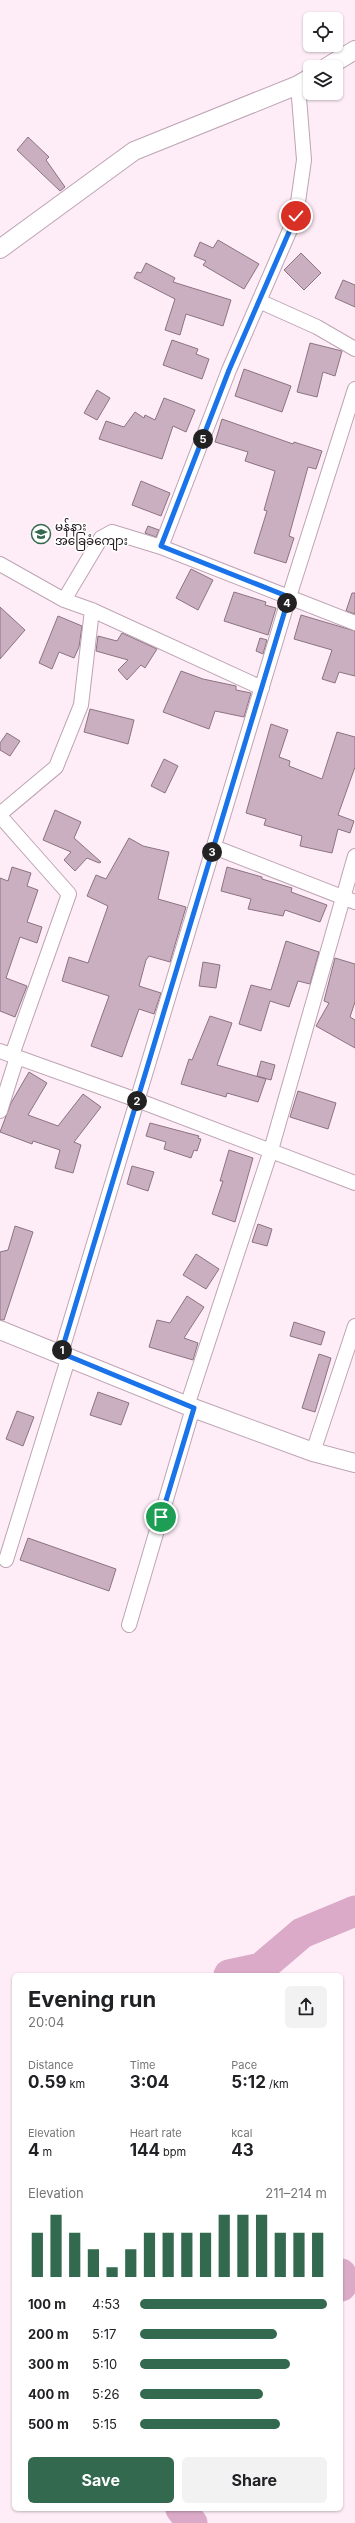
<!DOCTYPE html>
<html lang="en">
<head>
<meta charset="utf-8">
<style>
	body { margin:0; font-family:Inter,"Noto Sans Myanmar",sans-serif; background:#f2f2f2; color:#202124; height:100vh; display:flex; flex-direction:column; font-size:15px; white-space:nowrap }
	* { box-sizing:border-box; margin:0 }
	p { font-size:13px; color:#757577 }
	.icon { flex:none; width:22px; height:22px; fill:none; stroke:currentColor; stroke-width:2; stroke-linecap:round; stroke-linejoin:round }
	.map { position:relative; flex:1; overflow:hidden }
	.details { position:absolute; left:12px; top:1973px; width:331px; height:538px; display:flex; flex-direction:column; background:#fff; border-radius:6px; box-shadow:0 1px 3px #0004 }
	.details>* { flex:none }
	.tools { position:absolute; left:303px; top:12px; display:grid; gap:8px }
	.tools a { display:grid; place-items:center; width:40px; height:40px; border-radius:6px; background:#fff; box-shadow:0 1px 3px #0004; font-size:20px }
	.pin { position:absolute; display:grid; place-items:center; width:34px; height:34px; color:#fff; margin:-17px; border:2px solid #fff; border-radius:50%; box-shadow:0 1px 4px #0007 }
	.km { position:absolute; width:20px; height:20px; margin:-10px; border-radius:50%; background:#222; color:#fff; font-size:11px; line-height:20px; text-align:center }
	.round { display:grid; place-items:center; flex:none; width:42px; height:42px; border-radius:6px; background:#f2f2f2 }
	.overview { display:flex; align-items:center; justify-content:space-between; height:68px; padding:0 16px }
	h1 { font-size:22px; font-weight:700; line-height:30px }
	.figures { display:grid; grid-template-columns:repeat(3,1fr); gap:6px; height:68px; padding:4px 16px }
	.figures div { display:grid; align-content:center }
	.figures b { font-size:17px; font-weight:700 }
	.figures small { font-size:11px; font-weight:400 }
	.figures p { font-size:11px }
	.chart { height:112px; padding:8px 16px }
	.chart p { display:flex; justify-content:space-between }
	.chart svg { width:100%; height:72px; margin-top:4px; stroke:#33694f; stroke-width:6 }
	.button { display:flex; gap:8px; margin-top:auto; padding:8px 16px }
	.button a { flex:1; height:46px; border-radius:6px; background:#33694f; color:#fff; font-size:16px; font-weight:700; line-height:46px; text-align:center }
	.button a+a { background:#f2f2f2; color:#202124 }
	ul { padding:0 16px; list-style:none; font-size:13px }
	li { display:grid; grid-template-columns:64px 48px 1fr; align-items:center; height:30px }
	li i { height:10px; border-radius:5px; background:#33694f }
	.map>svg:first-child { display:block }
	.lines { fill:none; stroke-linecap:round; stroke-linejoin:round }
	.river { stroke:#daaac8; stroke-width:31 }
	.building { fill:#c9afbf; stroke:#8c7382 }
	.minor-casing { stroke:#bea4b4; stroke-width:16 }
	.tertiary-casing { stroke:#bea4b4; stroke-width:20 }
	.minor { stroke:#fff; stroke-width:14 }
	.tertiary { stroke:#fff; stroke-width:18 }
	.route-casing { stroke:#fff; stroke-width:8 }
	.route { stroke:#1a73e8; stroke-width:5 }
	.labels { text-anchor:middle; stroke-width:3.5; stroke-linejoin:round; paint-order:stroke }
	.poi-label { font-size:12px; fill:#1d1419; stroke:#fff; text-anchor:start }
</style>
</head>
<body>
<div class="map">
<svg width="355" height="2523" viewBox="0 0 355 2523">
	<rect width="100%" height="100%" fill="#feedf7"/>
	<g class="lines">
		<!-- river -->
		<path class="river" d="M 229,1975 L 261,1968 L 302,1933 L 355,1911
			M 341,2274 L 345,2281 L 341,2286
			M 181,2509 L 192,2523"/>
	</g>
	<!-- building -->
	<path class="building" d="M 28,137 L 49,157 L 46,160 L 65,187 L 60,191 L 17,150 Z
		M 218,240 L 259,264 L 244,289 L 203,265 L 206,261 L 194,256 L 200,242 L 213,248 Z
		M 301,253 L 321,273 L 304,290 L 284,270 Z
		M 146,263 L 175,278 L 173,282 L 231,300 L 223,326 L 186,314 L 180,335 L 165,330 L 175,299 L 134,278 L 137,272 L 141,273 Z
		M 343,280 L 355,285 L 355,307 L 335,298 Z
		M 172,340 L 198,349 L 196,354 L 209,359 L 202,379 L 163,365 Z
		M 310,343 L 342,351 L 335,376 L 323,372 L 317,397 L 297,392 Z
		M 244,369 L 291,386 L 282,412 L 235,396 Z
		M 97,390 L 110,398 L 97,420 L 84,413 Z
		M 164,398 L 195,410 L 186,432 L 173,426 L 162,459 L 99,439 L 106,421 L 124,427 L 135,412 L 144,418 L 145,415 L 155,420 Z
		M 222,419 L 293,444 L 294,442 L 322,451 L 316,469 L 308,467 L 289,536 L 294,538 L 286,563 L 254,553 L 267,511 L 264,510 L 275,471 L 245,461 L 248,452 L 215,442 Z
		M 141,481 L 170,493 L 161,516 L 132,505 Z
		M 148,526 L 159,530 L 156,537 L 145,533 Z
		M 191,569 L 213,580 L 198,610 L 176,598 Z
		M 234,592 L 266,602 L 265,605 L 276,608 L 268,635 L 224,621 Z
		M 352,593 L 355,593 L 355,614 L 346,611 Z
		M 0,607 L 25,630 L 0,659 Z
		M 301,615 L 355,631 L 355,676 L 339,672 L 335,683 L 322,679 L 332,650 L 294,639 Z
		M 58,616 L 82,626 L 79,647 L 74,658 L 59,652 L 52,669 L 39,663 Z
		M 122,633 L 157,649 L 145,668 L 141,665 L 127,680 L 118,670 L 128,660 L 96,651 L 98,636 L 117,641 Z
		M 260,638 L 267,640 L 263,654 L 256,651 Z
		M 181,671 L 203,679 L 236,686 L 236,690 L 251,693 L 244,717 L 215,711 L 209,729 L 163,712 Z
		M 90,709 L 134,720 L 128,744 L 84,732 Z
		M 271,724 L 288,730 L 279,757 L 290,761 L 289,766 L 322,779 L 337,732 L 355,737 L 355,767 L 338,815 L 354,821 L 350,833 L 338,829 L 332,853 L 300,846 L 302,836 L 264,825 L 266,819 L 246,813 Z
		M 7,733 L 20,741 L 10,756 L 0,750 L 0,743 Z
		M 164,759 L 178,766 L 165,793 L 151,786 Z
		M 55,810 L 81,822 L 74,838 L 101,862 L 99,863 L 87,858 L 75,871 L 64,860 L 71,852 L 43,840 Z
		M 129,838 L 143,846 L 169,852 L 158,899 L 186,907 L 170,962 L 149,956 L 146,960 L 139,986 L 161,993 L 154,1014 L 139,1009 L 122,1057 L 91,1046 L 109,996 L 62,981 L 69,957 L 88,963 L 108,906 L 87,896 L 96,875 L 106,879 Z
		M 12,867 L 31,873 L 27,886 L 38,890 L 27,922 L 42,927 L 37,943 L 20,937 L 6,978 L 27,986 L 15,1017 L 0,1011 L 0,878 L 8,881 Z
		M 227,867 L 262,877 L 262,879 L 292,888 L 291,892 L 327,905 L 320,922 L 285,910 L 283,916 L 248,909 L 251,899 L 221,891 Z
		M 286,941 L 319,952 L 310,984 L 298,981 L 289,1007 L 270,1001 L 261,1031 L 239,1024 L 251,985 L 271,990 Z
		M 335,958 L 355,964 L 355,1002 L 350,1017 L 355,1020 L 355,1048 L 316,1026 L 329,1003 L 324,1001 Z
		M 203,962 L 220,965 L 216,988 L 199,986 Z
		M 210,1016 L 232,1023 L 217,1065 L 266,1079 L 258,1102 L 227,1093 L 226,1097 L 181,1084 L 189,1059 L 192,1060 Z
		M 261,1061 L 275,1065 L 271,1080 L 257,1076 Z
		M 29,1072 L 47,1083 L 28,1115 L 58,1126 L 83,1094 L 101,1107 L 74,1142 L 81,1145 L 73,1173 L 55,1168 L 60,1150 L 33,1141 L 32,1144 L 0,1132 L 11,1103 Z
		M 298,1091 L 336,1103 L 328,1129 L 290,1117 Z
		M 150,1123 L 199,1136 L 198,1138 L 201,1139 L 197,1151 L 194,1150 L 191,1158 L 164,1149 L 166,1142 L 146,1136 Z
		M 229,1150 L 253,1158 L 235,1222 L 212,1214 L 223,1181 L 220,1181 Z
		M 132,1166 L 154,1172 L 148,1191 L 127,1184 Z
		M 258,1224 L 272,1229 L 267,1246 L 252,1242 Z
		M 15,1226 L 33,1232 L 4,1320 L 0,1320 L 0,1252 L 8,1250 Z
		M 196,1254 L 219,1269 L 206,1289 L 183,1275 Z
		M 187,1296 L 204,1307 L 184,1338 L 198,1343 L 193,1360 L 149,1347 L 157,1320 L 170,1323 Z
		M 294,1322 L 325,1332 L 321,1345 L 290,1336 Z
		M 319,1354 L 331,1358 L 315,1412 L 302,1408 Z
		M 98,1392 L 129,1403 L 121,1425 L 90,1415 Z
		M 17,1411 L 34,1417 L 23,1446 L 6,1439 Z
		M 28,1538 L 116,1569 L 109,1591 L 20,1560 Z"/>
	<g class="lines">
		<defs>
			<path id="minor" d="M 259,301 L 317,327 L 355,349
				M 161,547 L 229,370 L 296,216 L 304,160 L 298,85
				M 0,564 L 64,600 L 92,610 L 262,688
				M 64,600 L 101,538 L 112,532 L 161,547 L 355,623
				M 0,814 L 56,767 L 81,705 L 92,610
				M 0,816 L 69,894 L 12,1055
				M 214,847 L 355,902
				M 0,1051 L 137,1100 L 355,1183
				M 0,1111 L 17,1057
				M 61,1353 L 289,597 L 355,389
				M 187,1406 L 271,1150 L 355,856
				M 313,1452 L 355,1326
				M 6,1560 L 69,1356
				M 129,1625 L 193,1408"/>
			<path id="tertiary" d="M 327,67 L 355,50
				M 0,249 L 134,151 L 298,85 L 310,78
				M 0,1330 L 193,1408 L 313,1452 L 355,1463"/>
		</defs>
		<!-- minor casing -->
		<use href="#minor" class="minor-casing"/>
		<!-- tertiary casing -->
		<use href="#tertiary" class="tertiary-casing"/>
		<!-- minor -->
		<use href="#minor" class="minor"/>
		<!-- tertiary -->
		<use href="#tertiary" class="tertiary"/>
	</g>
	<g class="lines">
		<defs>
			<path id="route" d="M 161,1517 L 194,1408 L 61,1353 L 289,597 L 161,546 L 229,370 L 296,216"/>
		</defs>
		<!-- route casing -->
		<use href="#route" class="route-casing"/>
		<!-- route -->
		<use href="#route" class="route"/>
	</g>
	<!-- icons -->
	<defs>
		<symbol id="school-ring" viewBox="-11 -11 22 22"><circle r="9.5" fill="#fff" stroke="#33694f" stroke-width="1.5"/><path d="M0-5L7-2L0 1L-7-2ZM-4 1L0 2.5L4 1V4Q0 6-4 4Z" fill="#33694f"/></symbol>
	</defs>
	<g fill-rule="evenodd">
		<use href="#school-ring" x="30" y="523" width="22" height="22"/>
	</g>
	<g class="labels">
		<!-- poi labels -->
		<g class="poi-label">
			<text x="55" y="531">မန်နား<tspan x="55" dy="14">အခြေခံကျေား</tspan></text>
		</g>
	</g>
</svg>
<div class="tools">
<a><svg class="icon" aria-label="locate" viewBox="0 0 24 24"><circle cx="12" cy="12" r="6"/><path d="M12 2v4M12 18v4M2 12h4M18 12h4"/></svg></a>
<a><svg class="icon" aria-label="layers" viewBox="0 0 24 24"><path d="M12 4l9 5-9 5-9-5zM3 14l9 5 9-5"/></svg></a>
</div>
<div class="pin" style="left:161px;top:1517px;background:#1e9e55"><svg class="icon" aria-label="arrive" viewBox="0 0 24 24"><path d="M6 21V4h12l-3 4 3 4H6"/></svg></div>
<div class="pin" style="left:296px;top:216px;background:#d93025"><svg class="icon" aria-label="check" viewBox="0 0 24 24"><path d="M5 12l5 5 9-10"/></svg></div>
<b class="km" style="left:62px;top:1350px">1</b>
<b class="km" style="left:137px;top:1101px">2</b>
<b class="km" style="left:212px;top:852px">3</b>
<b class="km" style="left:287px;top:603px">4</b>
<b class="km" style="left:203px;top:439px">5</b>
<section class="details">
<div class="overview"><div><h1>Evening run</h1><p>20:04</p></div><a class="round"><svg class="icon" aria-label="share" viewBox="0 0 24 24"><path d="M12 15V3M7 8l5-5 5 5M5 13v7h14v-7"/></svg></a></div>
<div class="figures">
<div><p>Distance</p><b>0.59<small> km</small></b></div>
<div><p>Time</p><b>3:04</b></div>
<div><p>Pace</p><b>5:12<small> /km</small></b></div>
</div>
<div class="figures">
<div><p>Elevation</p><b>4<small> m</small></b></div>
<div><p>Heart rate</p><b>144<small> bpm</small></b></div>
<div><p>kcal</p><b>43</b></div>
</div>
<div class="chart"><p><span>Elevation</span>211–214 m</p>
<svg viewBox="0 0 160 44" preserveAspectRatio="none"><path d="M5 44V17M15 44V6M25 44V17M35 44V27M45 44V38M55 44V27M65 44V17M75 44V17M85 44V17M95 44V17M105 44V6M115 44V6M125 44V6M135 44V17M145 44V17M155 44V17"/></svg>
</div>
<ul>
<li><b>100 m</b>4:53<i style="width:100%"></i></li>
<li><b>200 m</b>5:17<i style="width:73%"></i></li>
<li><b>300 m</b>5:10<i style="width:80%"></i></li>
<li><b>400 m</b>5:26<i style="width:66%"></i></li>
<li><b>500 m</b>5:15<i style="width:75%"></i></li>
</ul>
<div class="button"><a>Save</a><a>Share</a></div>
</section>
</div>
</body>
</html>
